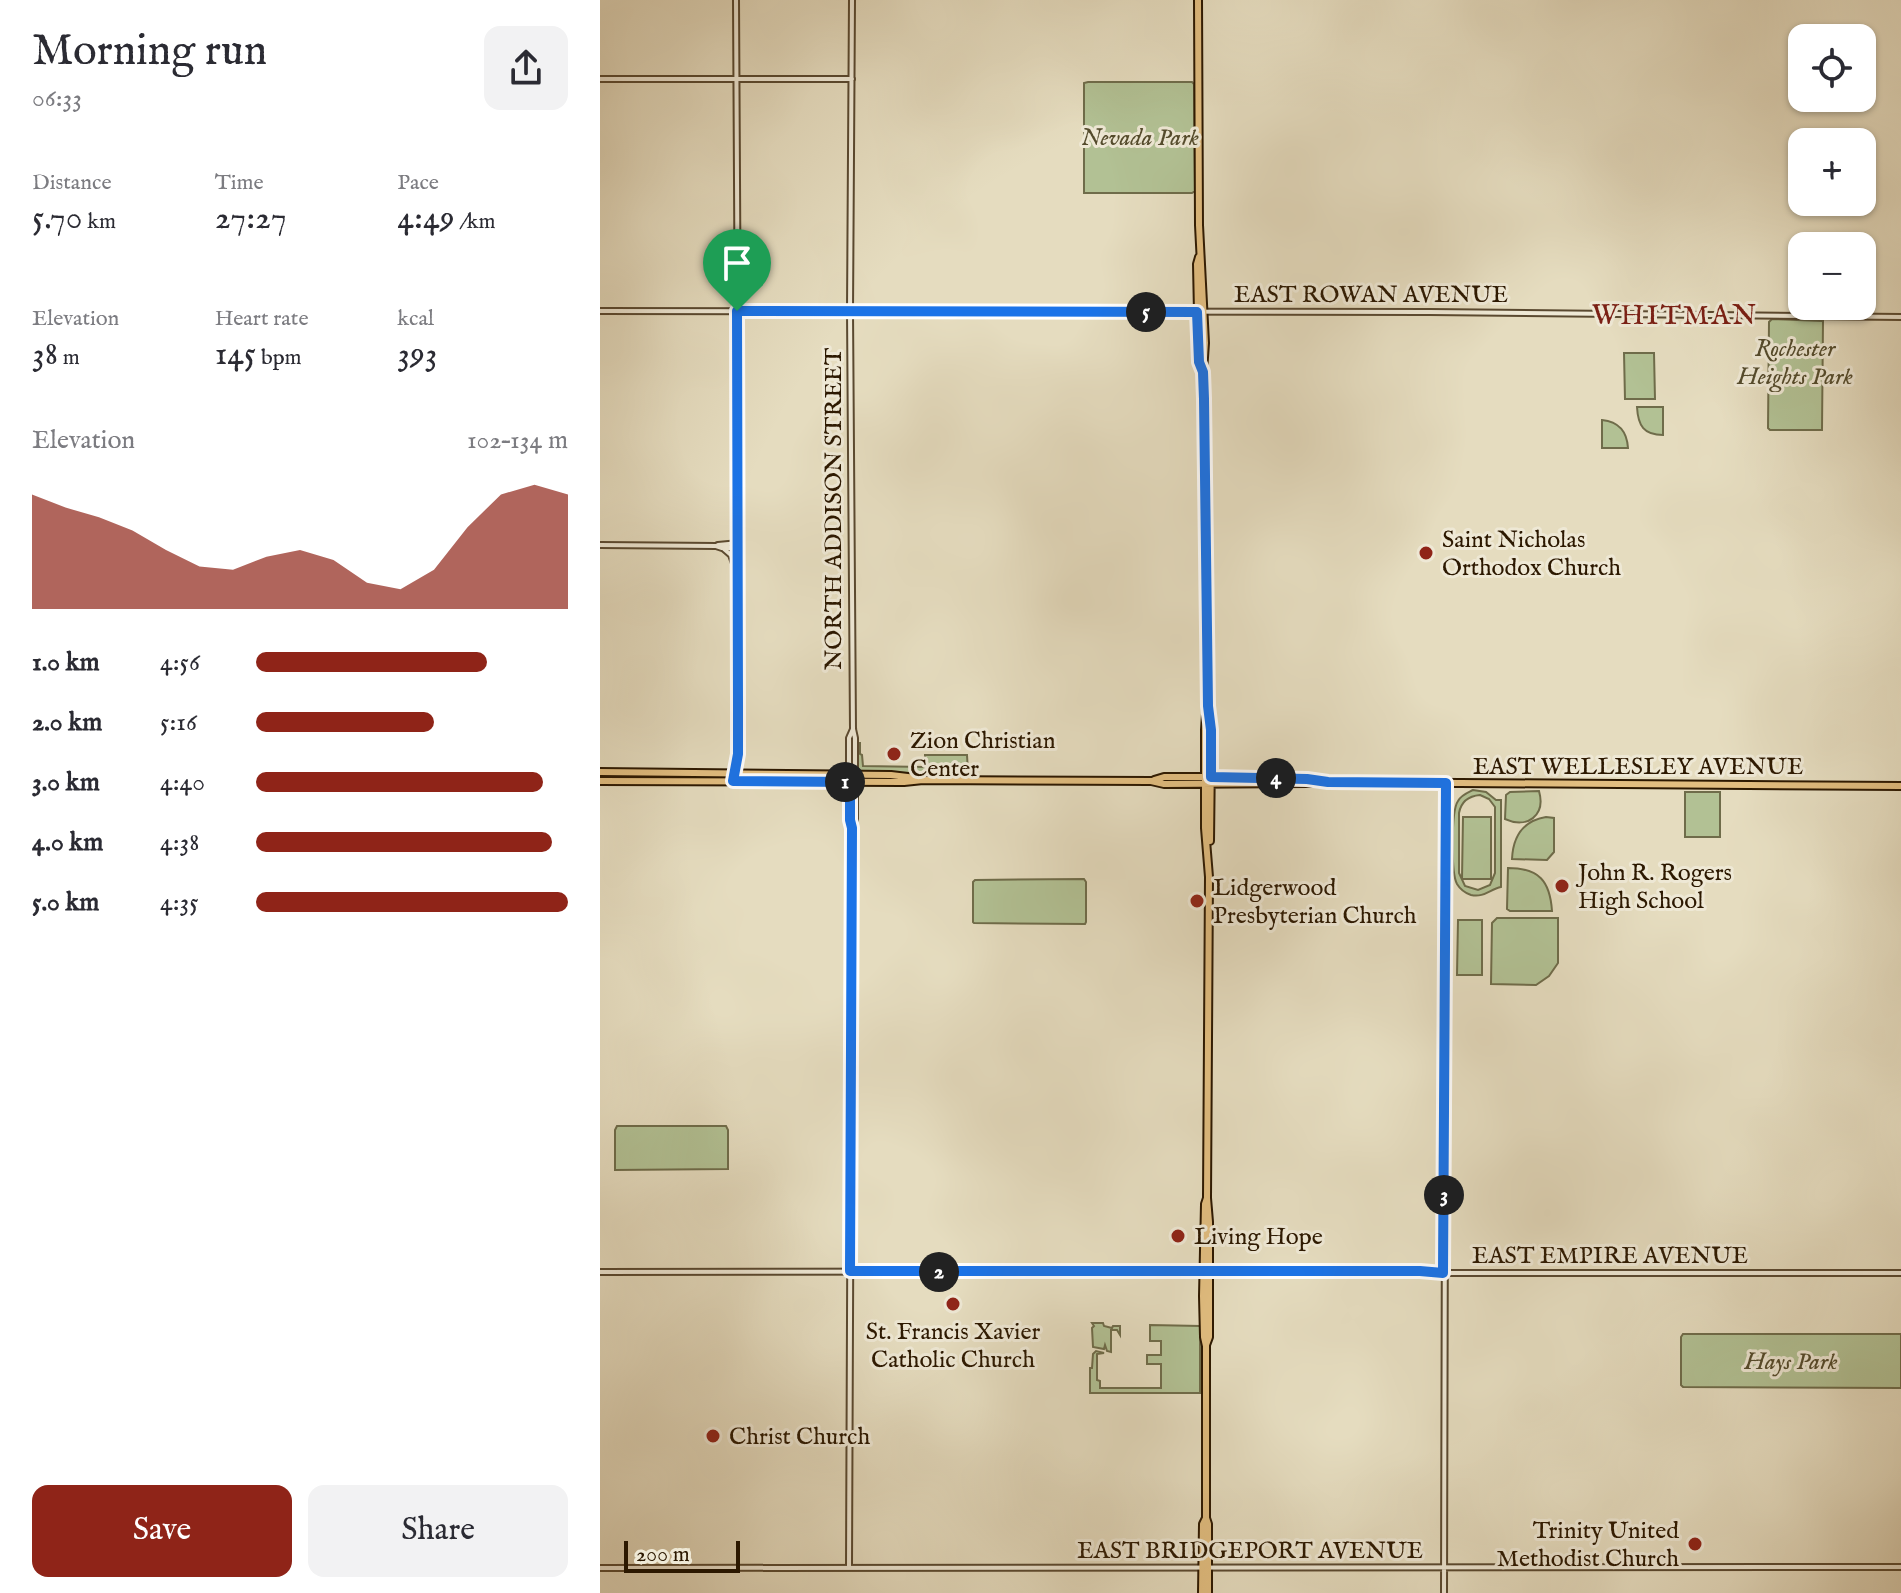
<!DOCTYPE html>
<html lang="en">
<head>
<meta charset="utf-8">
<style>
	body { margin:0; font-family:"IM FELL English",serif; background:#f2f2f3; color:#2b2b33; height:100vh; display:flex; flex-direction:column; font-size:30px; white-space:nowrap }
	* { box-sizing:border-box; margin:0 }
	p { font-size:26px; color:#7c7c81 }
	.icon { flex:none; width:44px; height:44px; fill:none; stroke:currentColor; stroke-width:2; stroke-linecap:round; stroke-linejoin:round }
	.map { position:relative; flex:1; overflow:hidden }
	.sheet { display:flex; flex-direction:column; background:#fff; width:600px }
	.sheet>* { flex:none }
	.buttons { position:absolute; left:1188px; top:24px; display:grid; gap:16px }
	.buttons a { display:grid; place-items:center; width:88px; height:88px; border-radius:16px; background:#fff; box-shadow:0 2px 6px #0004; font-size:40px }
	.scale { position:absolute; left:24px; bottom:20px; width:116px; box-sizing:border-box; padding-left:8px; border:4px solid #2c1800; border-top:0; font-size:22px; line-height:28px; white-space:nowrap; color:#2c1800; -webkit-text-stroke:6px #eee8d5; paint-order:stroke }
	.pin { position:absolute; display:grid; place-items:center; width:68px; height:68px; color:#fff; margin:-82px -34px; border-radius:50% 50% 50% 0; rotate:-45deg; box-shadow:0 0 8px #0007 }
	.pin .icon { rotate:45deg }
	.km { position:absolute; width:40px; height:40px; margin:-20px; border-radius:50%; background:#222; color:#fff; font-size:22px; line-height:40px; text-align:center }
	.round { display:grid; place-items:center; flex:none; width:84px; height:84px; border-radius:16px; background:#f2f2f3 }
	.summary { display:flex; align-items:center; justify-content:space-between; height:136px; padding:0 32px }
	h1 { font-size:44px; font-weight:600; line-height:60px }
	.figures { display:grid; grid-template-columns:repeat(3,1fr); gap:12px; height:136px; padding:8px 32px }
	.figures div { display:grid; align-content:center }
	.figures b { font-size:34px; font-weight:600 }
	.figures small { font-size:22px; font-weight:400 }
	.figures p { font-size:22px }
	.chart { height:224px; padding:16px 32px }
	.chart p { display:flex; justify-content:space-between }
	.chart svg { width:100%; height:144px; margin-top:8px; fill:#8f2418; opacity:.7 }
	.primary-button { display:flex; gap:16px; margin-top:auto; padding:16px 32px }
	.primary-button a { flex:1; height:92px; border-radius:16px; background:#8f2418; color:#fff; font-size:32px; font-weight:600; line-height:92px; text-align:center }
	.primary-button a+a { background:#f2f2f3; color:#2b2b33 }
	ul { padding:0 32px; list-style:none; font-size:26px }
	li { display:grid; grid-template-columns:128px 96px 1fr; align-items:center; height:60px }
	li i { height:20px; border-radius:10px; background:#8f2418 }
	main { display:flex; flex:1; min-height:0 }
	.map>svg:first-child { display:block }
	.green { fill:#b2c194; stroke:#6f6c4a; stroke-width:2; fill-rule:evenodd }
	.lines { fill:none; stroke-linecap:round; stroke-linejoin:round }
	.tertiary-casing { stroke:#5a4930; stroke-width:8 }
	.primary-casing { stroke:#2c1800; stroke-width:10 }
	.tertiary { stroke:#eee8d5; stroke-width:4 }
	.primary { stroke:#e2be80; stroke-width:6 }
	.route-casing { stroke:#fff; stroke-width:16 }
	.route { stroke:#1a73e8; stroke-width:10 }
	.poi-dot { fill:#8f2418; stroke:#eee8d5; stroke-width:3 }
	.labels { text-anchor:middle; stroke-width:6; stroke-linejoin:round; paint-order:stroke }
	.park-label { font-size:24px; font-style:italic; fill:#544b2c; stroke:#eee8d5 }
	.street-label { font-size:24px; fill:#2c1800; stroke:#eee8d5 }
	.poi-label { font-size:24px; fill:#2c1800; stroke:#eee8d5; text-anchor:start }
	.quarter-label { font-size:28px; letter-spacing:2px; fill:#7a1f14; stroke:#eee8d5 }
</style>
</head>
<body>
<main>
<section class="sheet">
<div class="summary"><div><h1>Morning run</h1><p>06:33</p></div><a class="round"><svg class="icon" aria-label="share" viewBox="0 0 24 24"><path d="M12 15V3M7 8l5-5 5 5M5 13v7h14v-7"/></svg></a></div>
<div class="figures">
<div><p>Distance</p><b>5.70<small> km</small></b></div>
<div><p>Time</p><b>27:27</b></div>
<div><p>Pace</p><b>4:49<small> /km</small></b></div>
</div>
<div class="figures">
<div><p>Elevation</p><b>38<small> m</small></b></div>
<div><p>Heart rate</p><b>145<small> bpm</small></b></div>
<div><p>kcal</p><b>393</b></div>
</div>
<div class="chart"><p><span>Elevation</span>102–134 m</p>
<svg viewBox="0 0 160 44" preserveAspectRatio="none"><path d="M0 44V9L10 13L20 16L30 20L40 26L50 31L60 32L70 28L80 26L90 29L100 36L110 38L120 32L130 19L140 9L150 6L160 9V44z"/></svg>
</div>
<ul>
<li><b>1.0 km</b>4:56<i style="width:74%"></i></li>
<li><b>2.0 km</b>5:16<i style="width:57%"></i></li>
<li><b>3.0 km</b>4:40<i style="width:92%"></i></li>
<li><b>4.0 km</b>4:38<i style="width:95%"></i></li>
<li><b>5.0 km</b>4:35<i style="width:100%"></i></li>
</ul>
<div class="primary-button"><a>Save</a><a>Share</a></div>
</section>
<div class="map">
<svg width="1301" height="1593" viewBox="0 0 1301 1593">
	<rect width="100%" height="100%" fill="#e5dcbf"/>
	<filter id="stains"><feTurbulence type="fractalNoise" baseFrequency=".0025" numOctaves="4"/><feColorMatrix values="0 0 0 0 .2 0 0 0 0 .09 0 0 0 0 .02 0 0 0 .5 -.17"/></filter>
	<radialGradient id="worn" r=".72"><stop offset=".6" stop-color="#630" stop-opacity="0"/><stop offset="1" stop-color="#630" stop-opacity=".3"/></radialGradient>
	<!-- green -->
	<path class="green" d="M 488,82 L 592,82 L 594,84 L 595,191 L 592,193 L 484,193 L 484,83 Z
		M 1172,319 L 1223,321 L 1222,430 L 1170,430 L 1168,428 L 1169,322 Z
		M 1024,353 L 1054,353 L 1055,399 L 1025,399 Z
		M 1037,407 L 1063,407 L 1063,435 C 1044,435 1038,426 1037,407 Z
		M 1002,420 C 1020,422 1027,432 1028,448 L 1002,448 Z
		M 258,743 L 260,743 L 260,754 L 262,755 L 263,766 L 325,767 L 325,755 L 367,755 L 368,772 L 365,774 L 262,772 L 258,768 Z
		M 873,790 L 886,792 L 896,800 L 901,800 L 901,887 C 890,889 884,898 871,895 C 865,893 860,889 857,884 C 851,873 851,811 858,801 C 861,795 867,793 873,790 ZM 880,795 L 889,799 L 895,807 L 895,873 L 890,885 L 878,890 L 865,886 L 859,873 L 859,813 C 861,802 869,796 880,795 Z
		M 939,791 C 946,816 927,829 905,819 L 906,795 L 910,792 Z
		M 1085,792 L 1120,792 L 1120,837 L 1085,837 Z
		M 863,817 L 891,817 L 891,879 L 862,879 Z
		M 946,817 L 954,818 L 954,852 L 947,860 L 912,859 C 913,837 922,821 946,817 Z
		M 908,868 C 939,868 950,881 952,911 L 910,911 L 907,909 Z
		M 484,879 L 486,882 L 486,922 L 485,924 L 374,923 L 373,922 L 373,882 L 375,880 Z
		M 897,918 L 958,918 L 958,963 L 949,976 L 936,985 L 891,984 L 892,923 Z
		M 858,920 L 882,920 L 882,975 L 857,975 Z
		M 17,1126 L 126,1126 L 128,1130 L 128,1169 L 15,1170 L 15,1130 Z
		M 492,1323 L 503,1323 L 504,1326 L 512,1328 L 513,1326 L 520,1326 L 520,1335 L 517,1330 L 511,1330 L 511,1352 L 507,1351 L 505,1345 L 504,1349 L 493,1347 L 492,1328 L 494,1326 Z
		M 550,1325 L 600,1326 L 600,1393 L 490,1393 L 490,1368 L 492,1368 L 493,1354 L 496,1351 L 504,1353 L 497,1354 L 497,1380 L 500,1381 L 500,1388 L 561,1388 L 561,1364 L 547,1364 L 547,1355 L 561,1355 L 561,1341 L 550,1341 Z
		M 1083,1334 L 1301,1334 L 1301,1388 L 1083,1387 L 1081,1385 L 1081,1337 Z"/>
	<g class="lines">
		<defs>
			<path id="tertiary" d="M 252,0 L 250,311 L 253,729 L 255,738 L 255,774
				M 0,79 L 252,79
				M 0,311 L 830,312 L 1301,317
				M 0,545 L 116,546 L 122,548 L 139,548
				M 118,545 L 139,543
				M 124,549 L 131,555 L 137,572
				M 134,773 L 138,754 L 139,539 L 136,0
				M 249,774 L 249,738 L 253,729
				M 253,825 L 255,820 L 255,783
				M 0,1272 L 820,1271 L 839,1273 L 1301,1273
				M 249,1567 L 252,828 L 250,820 L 250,783
				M 0,1568 L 1301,1567
				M 844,1593 L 846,783"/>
			<path id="primary" d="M 598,0 L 599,225 L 605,343 L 603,372 L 608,681 L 605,730 L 605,828 L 609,877 L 607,1198 L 605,1204 L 603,1296 L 604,1337 L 606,1346 L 606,1518 L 608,1524 L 608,1593
				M 599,257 L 597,264 L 599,362 L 602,369
				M 609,717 L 611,755 L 610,841
				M 0,772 L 291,775 L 316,778
				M 554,780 L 564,777 L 619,777 L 715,780
				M 0,781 L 304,782 L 323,780 L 551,781 L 564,784 L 709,783 L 728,782 L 1301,786
				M 606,1345 L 609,1337 L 609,1222 L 607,1198
				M 602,1593 L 603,1524 L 606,1518"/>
		</defs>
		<!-- tertiary casing -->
		<use href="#tertiary" class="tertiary-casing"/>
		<!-- primary casing -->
		<use href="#primary" class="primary-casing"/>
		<!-- tertiary -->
		<use href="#tertiary" class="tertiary"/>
		<!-- primary -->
		<use href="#primary" class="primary"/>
	</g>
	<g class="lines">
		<defs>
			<path id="route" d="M 137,311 L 597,312 L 599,362 L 603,372 L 604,399 L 608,706 L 611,730 L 611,777 L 707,779 L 728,782 L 846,783 L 843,1273 L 820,1271 L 250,1271 L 252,828 L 250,820 L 250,782 L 133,781 L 138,754 L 138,706 Z"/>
		</defs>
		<!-- route casing -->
		<use href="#route" class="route-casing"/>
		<!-- route -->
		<use href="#route" class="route"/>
	</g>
	<!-- markers -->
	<g class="poi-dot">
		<circle cx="826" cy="553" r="8"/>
		<circle cx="294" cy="754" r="8"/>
		<circle cx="962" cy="886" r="8"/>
		<circle cx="597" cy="901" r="8"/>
		<circle cx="578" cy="1236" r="8"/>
		<circle cx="353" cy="1304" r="8"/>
		<circle cx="113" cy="1436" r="8"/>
		<circle cx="1095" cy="1544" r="8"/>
	</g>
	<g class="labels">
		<!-- park labels -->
		<g class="park-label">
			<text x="540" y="145">Nevada Park</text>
			<text x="1195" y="356">Rochester<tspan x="1195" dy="28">Heights Park</tspan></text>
			<text x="1191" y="1369">Hays Park</text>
		</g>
		<!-- street labels -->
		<g class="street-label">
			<text x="771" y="302">EAST ROWAN AVENUE</text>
			<text transform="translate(233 509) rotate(-90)" y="8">NORTH ADDISON STREET</text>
			<text x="1038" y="774">EAST WELLESLEY AVENUE</text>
			<text x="1010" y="1263">EAST EMPIRE AVENUE</text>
			<text x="650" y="1558">EAST BRIDGEPORT AVENUE</text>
		</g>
		<!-- poi labels -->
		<g class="poi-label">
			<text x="842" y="547">Saint Nicholas<tspan x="842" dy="28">Orthodox Church</tspan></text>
			<text x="310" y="748">Zion Christian<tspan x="310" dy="28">Center</tspan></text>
			<text x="978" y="880">John R. Rogers<tspan x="978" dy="28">High School</tspan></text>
			<text x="613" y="895">Lidgerwood<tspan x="613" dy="28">Presbyterian Church</tspan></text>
			<text x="594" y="1244">Living Hope</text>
			<text x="353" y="1339" text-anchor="middle">St. Francis Xavier<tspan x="353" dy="28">Catholic Church</tspan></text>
			<text x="129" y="1444">Christ Church</text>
			<text x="1079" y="1538" text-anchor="end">Trinity United<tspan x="1079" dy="28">Methodist Church</tspan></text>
		</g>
		<!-- quarter labels -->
		<g class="quarter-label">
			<text x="1075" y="324">WHITMAN</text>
		</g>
	</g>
	<rect width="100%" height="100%" filter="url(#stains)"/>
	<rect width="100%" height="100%" fill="url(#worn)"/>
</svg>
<div class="buttons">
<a><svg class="icon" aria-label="locate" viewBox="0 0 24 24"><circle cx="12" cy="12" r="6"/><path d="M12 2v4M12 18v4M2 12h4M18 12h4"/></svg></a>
<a>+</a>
<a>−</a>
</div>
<div class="scale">200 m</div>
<div class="pin" style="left:137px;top:311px;background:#1e9e55"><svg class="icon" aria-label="arrive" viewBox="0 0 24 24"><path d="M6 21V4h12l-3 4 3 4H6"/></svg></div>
<b class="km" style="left:245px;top:782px">1</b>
<b class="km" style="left:339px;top:1272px">2</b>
<b class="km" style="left:844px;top:1195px">3</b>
<b class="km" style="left:676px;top:778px">4</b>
<b class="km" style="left:546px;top:312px">5</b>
</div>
</main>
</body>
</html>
